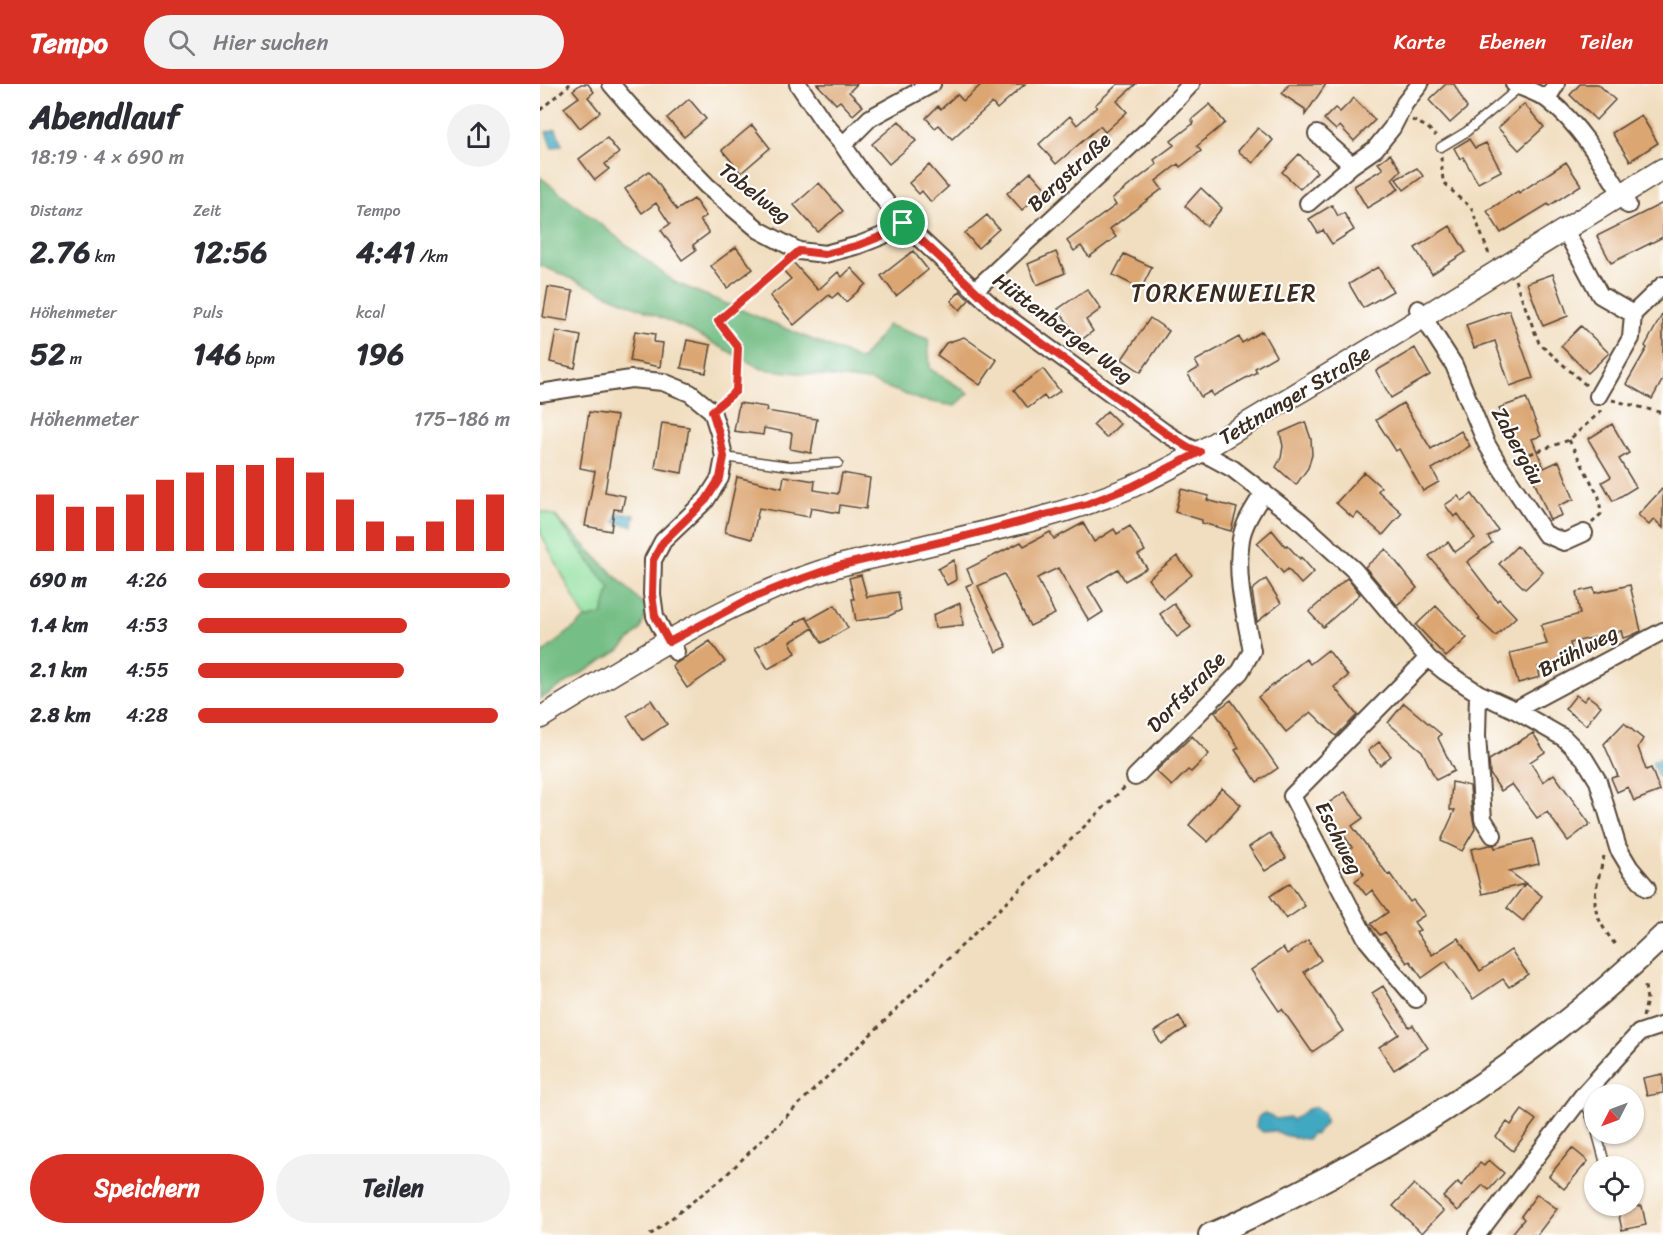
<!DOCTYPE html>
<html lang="de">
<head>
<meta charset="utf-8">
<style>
	body { margin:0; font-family:Sriracha,sans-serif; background:#f2f2f3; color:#2b2b33; height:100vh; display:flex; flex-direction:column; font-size:22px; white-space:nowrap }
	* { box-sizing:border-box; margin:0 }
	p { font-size:20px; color:#7c7c81 }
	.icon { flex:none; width:33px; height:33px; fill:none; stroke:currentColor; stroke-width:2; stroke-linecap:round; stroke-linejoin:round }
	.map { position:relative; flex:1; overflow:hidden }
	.drawer { display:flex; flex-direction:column; background:#fff; width:540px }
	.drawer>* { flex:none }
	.needle { width:39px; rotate:228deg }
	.fabs { position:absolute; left:1044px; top:1000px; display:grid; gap:12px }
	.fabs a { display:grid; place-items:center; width:60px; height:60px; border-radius:50%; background:#fff; box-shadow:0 2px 4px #0004; font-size:30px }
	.pin { position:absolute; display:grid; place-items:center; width:51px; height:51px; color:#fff; margin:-26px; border:3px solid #fff; border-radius:50%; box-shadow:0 2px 6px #0007 }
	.round { display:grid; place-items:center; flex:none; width:63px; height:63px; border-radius:32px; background:#f2f2f3 }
	.overview { display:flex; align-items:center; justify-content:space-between; height:102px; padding:0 30px }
	h1 { font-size:33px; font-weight:700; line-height:45px }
	.stats { display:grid; grid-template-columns:repeat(3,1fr); gap:9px; height:102px; padding:6px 30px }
	.stats div { display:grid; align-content:center }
	.stats b { font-size:30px; font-weight:700 }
	.stats small { font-size:16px; font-weight:400 }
	.stats p { font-size:16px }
	.chart { height:168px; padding:12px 30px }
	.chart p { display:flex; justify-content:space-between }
	.chart svg { width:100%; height:108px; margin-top:6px; stroke:#d93025; stroke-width:6 }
	.button { display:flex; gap:12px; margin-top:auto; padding:12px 30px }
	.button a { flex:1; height:69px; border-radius:36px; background:#d93025; color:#fff; font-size:24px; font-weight:700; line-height:69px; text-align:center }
	.button a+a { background:#f2f2f3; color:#2b2b33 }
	ul { padding:0 30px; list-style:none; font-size:20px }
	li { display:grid; grid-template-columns:96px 72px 1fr; align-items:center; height:45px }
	li i { height:15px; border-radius:8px; background:#d93025 }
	header { display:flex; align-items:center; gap:36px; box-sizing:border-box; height:84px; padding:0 30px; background:#d93025; color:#fff }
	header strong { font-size:28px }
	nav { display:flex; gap:33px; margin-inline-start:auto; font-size:21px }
	.search { width:420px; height:54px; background:#f2f2f3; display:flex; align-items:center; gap:15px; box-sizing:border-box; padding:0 21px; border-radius:33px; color:#7c7c81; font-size:22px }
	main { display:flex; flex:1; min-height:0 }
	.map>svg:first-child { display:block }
	.green { fill:#90df9e; stroke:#66845e; stroke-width:1.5 }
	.forest { fill:#74be85; stroke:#587452; stroke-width:1.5 }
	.water { fill:#41a8c1; stroke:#3e6970; stroke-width:1.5 }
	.building { fill:#dba672 }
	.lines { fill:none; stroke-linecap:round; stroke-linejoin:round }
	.service-casing { stroke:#564536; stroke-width:11 }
	.minor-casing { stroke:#564536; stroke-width:20 }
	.tertiary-casing { stroke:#564536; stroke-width:24 }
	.secondary-casing { stroke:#564536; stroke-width:26 }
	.path { stroke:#564536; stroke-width:3; stroke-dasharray:4.5 4.5; stroke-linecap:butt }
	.service { stroke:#fff; stroke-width:8 }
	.minor { stroke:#fff; stroke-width:16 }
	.tertiary { stroke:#fff; stroke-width:21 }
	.secondary { stroke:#fff; stroke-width:22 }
	.route-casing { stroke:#fff; stroke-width:12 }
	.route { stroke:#d93025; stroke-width:8 }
	.labels { text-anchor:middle; stroke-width:4.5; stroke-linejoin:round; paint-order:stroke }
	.street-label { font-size:21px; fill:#3b2a1e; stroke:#fff }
	.quarter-label { font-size:24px; letter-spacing:1.5px; fill:#3b2a1e; stroke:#fff }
</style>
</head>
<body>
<header>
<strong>Tempo</strong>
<div class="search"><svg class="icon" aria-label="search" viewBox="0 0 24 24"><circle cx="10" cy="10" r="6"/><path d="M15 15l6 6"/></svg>Hier suchen</div>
<nav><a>Karte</a><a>Ebenen</a><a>Teilen</a></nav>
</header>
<main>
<section class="drawer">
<div class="overview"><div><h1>Abendlauf</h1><p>18:19 · 4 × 690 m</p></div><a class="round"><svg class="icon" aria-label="share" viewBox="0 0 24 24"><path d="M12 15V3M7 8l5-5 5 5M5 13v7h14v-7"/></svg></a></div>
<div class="stats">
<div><p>Distanz</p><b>2.76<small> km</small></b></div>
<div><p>Zeit</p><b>12:56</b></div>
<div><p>Tempo</p><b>4:41<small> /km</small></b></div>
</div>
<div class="stats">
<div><p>Höhenmeter</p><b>52<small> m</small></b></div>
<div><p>Puls</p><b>146<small> bpm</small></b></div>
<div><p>kcal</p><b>196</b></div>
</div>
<div class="chart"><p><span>Höhenmeter</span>175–186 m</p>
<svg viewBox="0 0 160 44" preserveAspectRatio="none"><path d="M5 44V21M15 44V26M25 44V26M35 44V21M45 44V15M55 44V12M65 44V9M75 44V9M85 44V6M95 44V12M105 44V23M115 44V32M125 44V38M135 44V32M145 44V23M155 44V21"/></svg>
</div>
<ul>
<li><b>690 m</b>4:26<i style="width:100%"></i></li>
<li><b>1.4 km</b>4:53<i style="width:67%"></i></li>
<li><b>2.1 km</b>4:55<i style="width:66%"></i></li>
<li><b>2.8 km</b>4:28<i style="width:96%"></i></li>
</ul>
<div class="button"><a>Speichern</a><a>Teilen</a></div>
</section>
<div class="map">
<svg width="1123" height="1151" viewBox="0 0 1123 1151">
	<rect width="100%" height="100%" fill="#fff"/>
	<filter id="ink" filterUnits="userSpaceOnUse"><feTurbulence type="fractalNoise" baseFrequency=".0167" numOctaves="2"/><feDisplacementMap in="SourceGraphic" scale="12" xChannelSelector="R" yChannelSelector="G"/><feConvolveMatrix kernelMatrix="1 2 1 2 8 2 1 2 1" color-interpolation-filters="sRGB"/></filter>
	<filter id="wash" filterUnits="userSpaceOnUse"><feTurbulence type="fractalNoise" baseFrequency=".008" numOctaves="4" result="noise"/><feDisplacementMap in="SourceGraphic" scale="24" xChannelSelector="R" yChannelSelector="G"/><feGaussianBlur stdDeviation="1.35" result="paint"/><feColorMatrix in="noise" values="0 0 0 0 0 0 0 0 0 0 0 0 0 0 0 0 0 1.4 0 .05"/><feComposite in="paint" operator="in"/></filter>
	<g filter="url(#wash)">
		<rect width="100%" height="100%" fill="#f1dec0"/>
		<!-- green -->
		<path class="green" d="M 0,427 L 15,432 L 70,504 L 62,531 L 45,535 L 0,448 Z"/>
		<!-- forest -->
		<path class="forest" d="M 0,93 L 134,198 L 321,276 L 348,241 L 388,255 L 390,285 L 429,309 L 415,322 L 381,316 L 329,297 L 222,285 L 145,244 L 0,181 Z
			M 15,432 L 108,525 L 100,546 L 80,566 L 0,615 L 0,571 L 45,535 L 62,531 L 70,504 Z"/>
		<!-- water -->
		<path class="water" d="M 16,45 L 22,61 L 12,64 L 6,48 Z
			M 77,429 L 95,431 L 93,442 L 75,439 Z
			M 1122,674 L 1123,691 L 1118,693 L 1112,678 Z
			M 776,1023 L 783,1029 L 786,1038 L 776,1050 L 774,1051 L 772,1049 L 768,1055 L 765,1055 L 747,1052 L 735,1047 L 723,1048 L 716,1043 C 717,1036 717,1031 725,1029 L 736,1035 L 749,1033 L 752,1036 L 768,1025 Z"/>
		<g id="blocks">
			<!-- building -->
			<path class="building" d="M 41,0 L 48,0 L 54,8 L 48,13 L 60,28 L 40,44 L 24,24 L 39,13 L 33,6 Z
				M 277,0 L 317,0 L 309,8 L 323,22 L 313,31 L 300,17 L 296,20 Z
				M 442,0 L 485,0 L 457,25 L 452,19 L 412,55 L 399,41 L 395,44 L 386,34 L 398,22 L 401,25 L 417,10 L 423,17 Z
				M 578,0 L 596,0 L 577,17 L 587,28 L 565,48 L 560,42 L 516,80 L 499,60 L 530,32 L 537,41 L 557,23 L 555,21 Z
				M 749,0 L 786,0 L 765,31 L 765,25 L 742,10 Z
				M 906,0 L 914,0 L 927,24 L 910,39 L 889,16 Z
				M 1040,0 L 1058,0 L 1075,16 L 1056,36 L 1030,11 Z
				M 814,14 L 835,36 L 814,57 L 800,42 L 796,46 L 784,35 L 795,24 L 800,28 Z
				M 149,15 L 166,35 L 144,53 L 127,34 Z
				M 670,20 L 685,39 L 657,62 L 661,67 L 640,83 L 638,80 L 616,97 L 622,105 L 570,145 L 576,153 L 549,173 L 541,162 L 534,167 L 527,157 L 576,121 L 572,115 L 617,80 L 614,76 L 634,61 L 631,57 L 654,39 L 651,36 Z
				M 984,20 L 1004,43 L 979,66 L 958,44 Z
				M 1101,31 L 1118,59 L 1090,77 L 1072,49 Z
				M 359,37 L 376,57 L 349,80 L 332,60 Z
				M 212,41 L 230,64 L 201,89 L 182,66 Z
				M 718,44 L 733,56 L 713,79 L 698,67 Z
				M 67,54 L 79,69 L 65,80 L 69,85 L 55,96 L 39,75 Z
				M 929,55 L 935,64 L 946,59 L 961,87 L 938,99 L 923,73 L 920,75 L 914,64 Z
				M 759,70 L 777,88 L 760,105 L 742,88 Z
				M 850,70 L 861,86 L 852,95 L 859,105 L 827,124 L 814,102 L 843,85 L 838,79 Z
				M 1026,78 L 1041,101 L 1009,122 L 1008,120 L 961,149 L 947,127 L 978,107 L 979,109 Z
				M 389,81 L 408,103 L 391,118 L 382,107 L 379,110 L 369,99 Z
				M 877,84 L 883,92 L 864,106 L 856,95 Z
				M 109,87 L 137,126 L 154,115 L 166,132 L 160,136 L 169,149 L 153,161 L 156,166 L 142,176 L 121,146 L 130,140 L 116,119 L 102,129 L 85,105 Z
				M 491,88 L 506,105 L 482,126 L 467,109 Z
				M 279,99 L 303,127 L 278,148 L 254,121 Z
				M 661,104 L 682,124 L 667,142 L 645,122 Z
				M 1123,119 L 1123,153 L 1071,179 L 1057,152 Z
				M 792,121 L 798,132 L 804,129 L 814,146 L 792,160 L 783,146 L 778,149 L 769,135 Z
				M 447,131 L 459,145 L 438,164 L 425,149 Z
				M 910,142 L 926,168 L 892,190 L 875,164 Z
				M 196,163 L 213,185 L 187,204 L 171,182 Z
				M 373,167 L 388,186 L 356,212 L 341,192 Z
				M 516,168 L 525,189 L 497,201 L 488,180 Z
				M 584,170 L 612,183 L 601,205 L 573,191 Z
				M 252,177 L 278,206 L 298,188 L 302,193 L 311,184 L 326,200 L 306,218 L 298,209 L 292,214 L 289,211 L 254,241 L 230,212 L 251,195 L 242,185 Z
				M 838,183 L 853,207 L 823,224 L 809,200 Z
				M 1013,190 L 1028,232 L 1003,242 L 987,199 Z
				M 8,203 L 33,207 L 28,237 L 3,233 Z
				M 547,205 L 561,225 L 546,236 L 553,247 L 540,257 L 518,225 Z
				M 420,207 L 429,216 L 420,226 L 411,217 Z
				M 969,226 L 993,294 L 970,302 L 955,257 L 934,264 L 926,241 Z
				M 1123,229 L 1123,295 L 1112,315 L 1086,300 L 1107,264 L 1105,262 Z
				M 610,234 L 629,247 L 601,288 L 582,275 Z
				M 1041,242 L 1069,269 L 1048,289 L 1021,262 Z
				M 16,247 L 41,252 L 35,284 L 10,278 Z
				M 95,247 L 115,250 L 114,258 L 123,259 L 120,283 L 90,277 Z
				M 722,247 L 736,272 L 715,284 L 717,288 L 673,312 L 671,307 L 661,313 L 648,290 L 659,284 L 655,277 L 699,253 L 702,259 Z
				M 424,253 L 457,276 L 440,301 L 397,271 L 406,259 Z
				M 147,256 L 171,261 L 166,289 L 141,284 Z
				M 875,264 L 890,291 L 851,314 L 836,287 Z
				M 503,285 L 520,307 L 507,316 L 504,312 L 488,324 L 474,306 Z
				M 986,314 L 1001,352 L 992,355 L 1004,384 L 1019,377 L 1034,415 L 1018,422 L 1022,431 L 1010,436 L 979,360 L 974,362 L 959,324 Z
				M 199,319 L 227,323 L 226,327 L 277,335 L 271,369 L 250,365 L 252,349 L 224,344 L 223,351 L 194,347 Z
				M 863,319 L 891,365 L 921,347 L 930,362 L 892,385 L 899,398 L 883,407 L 859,365 L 856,367 L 836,336 Z
				M 567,327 L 580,340 L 566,354 L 553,341 Z
				M 49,328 L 77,332 L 65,408 L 85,412 L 82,426 L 74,425 L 71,447 L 45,442 L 55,387 L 40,384 Z
				M 765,338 L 771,355 L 772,371 L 768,384 L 756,401 L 736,383 L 741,374 L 743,362 L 740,349 Z
				M 122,339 L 149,343 L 142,389 L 115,384 Z
				M 1072,340 L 1089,369 L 1079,375 L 1096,403 L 1073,417 L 1062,398 L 1071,393 L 1048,355 Z
				M 824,388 L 841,403 L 838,407 L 862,429 L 843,451 L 818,429 L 813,434 L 796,419 Z
				M 302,389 L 330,394 L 326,425 L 300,421 L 299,429 L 271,424 L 269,433 L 219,424 L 212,455 L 185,448 L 197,393 L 242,404 L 244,392 L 275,397 L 274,406 L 298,410 Z
				M 1123,404 L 1123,444 L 1114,435 L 1109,441 L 1098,431 Z
				M 641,405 L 669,412 L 667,416 L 697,424 L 691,447 L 662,439 L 662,436 L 635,428 Z
				M 932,410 L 958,446 L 948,453 L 952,459 L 927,478 L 957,517 L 959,515 L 976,533 L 956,552 L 938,535 L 940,534 L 889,472 L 908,458 L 915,468 L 935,454 L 918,430 L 914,433 L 905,421 L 918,412 L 922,417 Z
				M 543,439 L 554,458 L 574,445 L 577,450 L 590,442 L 605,467 L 598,471 L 607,484 L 585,497 L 578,485 L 548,503 L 563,528 L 549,537 L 518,484 L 497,494 L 515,530 L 490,542 L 464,490 L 438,502 L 467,563 L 456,568 L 426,502 L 433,499 L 427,485 L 481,458 L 484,462 L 510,448 L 514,455 Z
				M 732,446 L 745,462 L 747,461 L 760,475 L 761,473 L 774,488 L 761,500 L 748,485 L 743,489 L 717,459 Z
				M 977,462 L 1003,488 L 985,505 L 959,480 Z
				M 846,465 L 877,504 L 857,521 L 825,483 Z
				M 637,472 L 652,491 L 623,514 L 608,495 Z
				M 414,476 L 416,496 L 407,501 L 398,485 Z
				M 321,491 L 327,513 L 358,508 L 361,526 L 349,532 L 316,537 L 312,515 L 314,515 L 309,494 Z
				M 807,494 L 820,510 L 783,543 L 769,528 Z
				M 726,495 L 741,519 L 717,538 L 712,506 Z
				M 1090,501 L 1101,547 L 1090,552 L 1083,554 L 1081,547 L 1030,559 L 1034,574 L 998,583 L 1000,593 L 978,599 L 970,569 L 1007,560 L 1001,541 L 1040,530 L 1036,508 L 1054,504 L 1055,509 Z
				M 420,519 L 423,541 L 395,544 L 393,531 Z
				M 634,520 L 651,543 L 637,553 L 620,530 Z
				M 295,521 L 308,544 L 282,559 L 273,544 L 250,558 L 256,569 L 228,585 L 215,564 L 256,540 L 255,539 L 266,533 L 272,543 L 268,536 Z
				M 896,522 L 927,554 L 906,573 L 876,541 Z
				M 170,557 L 185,578 L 147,604 L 132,582 Z
				M 788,566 L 808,592 L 794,603 L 817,631 L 796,652 L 771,628 L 746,648 L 718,613 L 766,575 L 770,580 Z
				M 1036,611 L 1044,617 L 1048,612 L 1061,622 L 1046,641 L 1025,625 Z
				M 111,616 L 127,640 L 103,656 L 87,632 Z
				M 691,616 L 738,684 L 717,698 L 695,666 L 699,664 L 675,628 Z
				M 864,619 L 901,650 L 898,654 L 914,687 L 896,696 L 882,667 L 848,639 Z
				M 1084,639 L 1103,655 L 1098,663 L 1106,686 L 1111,684 L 1120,707 L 1094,717 L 1088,703 L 1077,708 L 1071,694 L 1078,692 L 1064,660 Z
				M 993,649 L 1005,668 L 990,678 L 1003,698 L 1014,690 L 1050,740 L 1028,757 L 1007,728 L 997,734 L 972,700 L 961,707 L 950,690 L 949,676 Z
				M 652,652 L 669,670 L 651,688 L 648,686 L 632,702 L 616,687 Z
				M 839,658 L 851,672 L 840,681 L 828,667 Z
				M 912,698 L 930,702 L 932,730 L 935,745 L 922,767 L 901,757 L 915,726 L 910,726 Z
				M 682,704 L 701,721 L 668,758 L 649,741 Z
				M 805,708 L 823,734 L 812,742 L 848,791 L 850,790 L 870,818 L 873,816 L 885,831 L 874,838 L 880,846 L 876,848 L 892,871 L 918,854 L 940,887 L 971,866 L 988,890 L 969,903 L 963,895 L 933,915 L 906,877 L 882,894 L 870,877 L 867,879 L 845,848 L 840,851 L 831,840 L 848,828 L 832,806 L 826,811 L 815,797 L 824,790 L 808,766 L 812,763 L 784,722 Z
				M 730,749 L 746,774 L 725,787 L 709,763 Z
				M 993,755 L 999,780 L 969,787 L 1002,812 L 983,837 L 967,824 L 985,800 L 942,810 L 931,765 L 950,761 L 954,761 L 955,764 Z
				M 750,799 L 765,822 L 746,835 L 730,812 Z
				M 768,856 L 781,876 L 764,888 L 803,947 L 772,968 L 742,925 L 739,927 L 711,886 L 743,864 L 747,870 Z
				M 843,902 L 869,943 L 873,941 L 888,964 L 854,986 L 839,963 L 859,950 L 832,909 Z
				M 639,932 L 646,944 L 621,960 L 614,948 Z
				M 1123,990 L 1123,1009 L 1107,1012 L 1103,994 Z
				M 982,1026 L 996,1036 L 973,1067 L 956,1053 L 967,1038 L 971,1041 Z
				M 1032,1064 L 1048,1077 L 1024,1105 L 1009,1092 Z
				M 949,1076 L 964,1089 L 949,1106 L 943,1101 L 918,1127 L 903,1113 L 918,1098 L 921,1102 L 940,1079 L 944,1082 Z
				M 874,1100 L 903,1127 L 882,1149 L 853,1122 Z
				M 997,1110 L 1017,1125 L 997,1151 L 971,1151 L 984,1135 L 981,1132 Z
				M 1077,1122 L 1102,1122 L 1106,1141 L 1082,1146 Z"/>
		</g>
	</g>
	<g filter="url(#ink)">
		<use href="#blocks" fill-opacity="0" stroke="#564536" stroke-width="1.5"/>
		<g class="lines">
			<defs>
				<path id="service" d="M 901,63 L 926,48 L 980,3
					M 184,373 L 249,382 L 298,379
					M 1043,1011 L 1054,1041
					M 1057,1050 L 1066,1083"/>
				<path id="minor" d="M 71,0 L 90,22 L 167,102 L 219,146 L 259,167 L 285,170 L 319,161 L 342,152 L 363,139
					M 258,0 L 285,40 L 303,61 L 319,85 L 363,139 L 454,224 L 624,348 L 648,363 L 671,373 L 693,385 L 760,437 L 814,486 L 888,574 L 904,587 L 938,609 L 975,626 L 1024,654 L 1044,674 L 1058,697 L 1078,764 L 1090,784 L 1107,804
					M 974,0 C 985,5 999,9 1008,16 C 1041,41 1066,85 1088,121
					M 1007,15 L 1016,0
					M 777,50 L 812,81
					M 303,61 L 330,34 L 392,0
					M 768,119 L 812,81 L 835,65 L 852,44 L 865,19 L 880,0
					M 1025,146 L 1060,211 L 1093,230 L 1123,201
					M 435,206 L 613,41 L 651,0
					M 878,225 L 914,281 L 946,359 L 959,381 L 1005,450 L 1024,458 L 1044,449
					M 0,309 L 91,295 L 123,298 L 150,309 L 172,327 L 179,349 L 184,373 L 180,394 L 166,416 L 123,457 L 113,476 L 112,510 L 115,532 L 123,548 L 136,568
					M 1058,312 L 1091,254 L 1093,230
					M 938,609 L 937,652 L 943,735 L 953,751
					M 975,626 L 1123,547
					M 595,693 L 700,588 L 712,567 C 705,530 695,493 701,455 C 704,438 715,423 724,408
					M 876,915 L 827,856 L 752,712 L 888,574
					M 937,1151 L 1043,1011 L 1099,949 L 1123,941"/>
				<path id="tertiary" d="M 0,634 C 94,577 192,512 298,482 C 316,477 335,473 354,469 C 433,450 516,435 591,403 C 648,378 698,344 751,313 C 876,239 999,161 1123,85"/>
				<path id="secondary" d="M 670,1151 C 701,1138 731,1123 760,1108 C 895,1040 1014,957 1123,852"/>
			</defs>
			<!-- service casing -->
			<use href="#service" class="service-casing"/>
			<!-- minor casing -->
			<use href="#minor" class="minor-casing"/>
			<!-- tertiary casing -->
			<use href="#tertiary" class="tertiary-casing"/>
			<!-- secondary casing -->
			<use href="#secondary" class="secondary-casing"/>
			<!-- path -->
			<path class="path" d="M 0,26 L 30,0
				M 872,36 L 887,43 L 896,52
				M 901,73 L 903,97 L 918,113 L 931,123 L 950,173
				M 975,196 L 999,259 L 1046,301
				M 1072,316 L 1123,329
				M 182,319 L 196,307 L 198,263 L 178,237 L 246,178
				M 1029,356 L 1059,413 L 1061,430 L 1052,439
				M 973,376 L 1029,356 L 1060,328 L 1060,326
				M 1064,772 C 1053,817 1047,824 1077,863
				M 1103,933 L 1107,916 L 1105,902
				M 110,1151 L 184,1093 L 585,703"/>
			<!-- service -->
			<use href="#service" class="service"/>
			<!-- minor -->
			<use href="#minor" class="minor"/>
			<!-- tertiary -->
			<use href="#tertiary" class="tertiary"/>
			<!-- secondary -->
			<use href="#secondary" class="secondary"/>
		</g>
	</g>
	<g class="lines" filter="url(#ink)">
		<defs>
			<path id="route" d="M 363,139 L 454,224 L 624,348 L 648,363 L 660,368 L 591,403 L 547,420 L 426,452 L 298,482 L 247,500 L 207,516 L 129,558 L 115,532 L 112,510 L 113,476 L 123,458 L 166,416 L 180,394 L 184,373 L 179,349 L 172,327 L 196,307 L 198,263 L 178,237 L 259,167 L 285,170 L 319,161 L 342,152 Z"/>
		</defs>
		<!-- route casing -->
		<use href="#route" class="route-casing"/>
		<!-- route -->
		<use href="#route" class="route"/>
	</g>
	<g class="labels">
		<!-- street labels -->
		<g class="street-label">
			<text transform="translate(529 88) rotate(-43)" y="7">Bergstraße</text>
			<text transform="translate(215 109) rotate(38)" y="7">Tobelweg</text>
			<text transform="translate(523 244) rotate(37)" y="7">Hüttenberger Weg</text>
			<text transform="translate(755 311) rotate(-31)" y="7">Tettnanger Straße</text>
			<text transform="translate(978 362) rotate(61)" y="7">Zabergäu</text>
			<text transform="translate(1038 567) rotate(-28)" y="7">Brühlweg</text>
			<text transform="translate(646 608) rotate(-46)" y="7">Dorfstraße</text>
			<text transform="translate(799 754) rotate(63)" y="7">Eschweg</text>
		</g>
		<!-- quarter labels -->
		<g class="quarter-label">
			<text x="684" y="217">TORKENWEILER</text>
		</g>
	</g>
</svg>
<div class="fabs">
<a><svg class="needle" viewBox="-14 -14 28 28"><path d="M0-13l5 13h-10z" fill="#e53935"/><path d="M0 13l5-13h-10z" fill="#7c7c81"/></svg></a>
<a><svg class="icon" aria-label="locate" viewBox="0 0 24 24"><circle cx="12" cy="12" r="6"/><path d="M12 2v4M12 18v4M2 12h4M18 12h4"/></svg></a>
</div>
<div class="pin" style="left:363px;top:139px;background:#1e9e55"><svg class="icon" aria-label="arrive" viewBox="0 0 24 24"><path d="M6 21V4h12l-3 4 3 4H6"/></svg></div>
</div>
</main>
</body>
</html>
